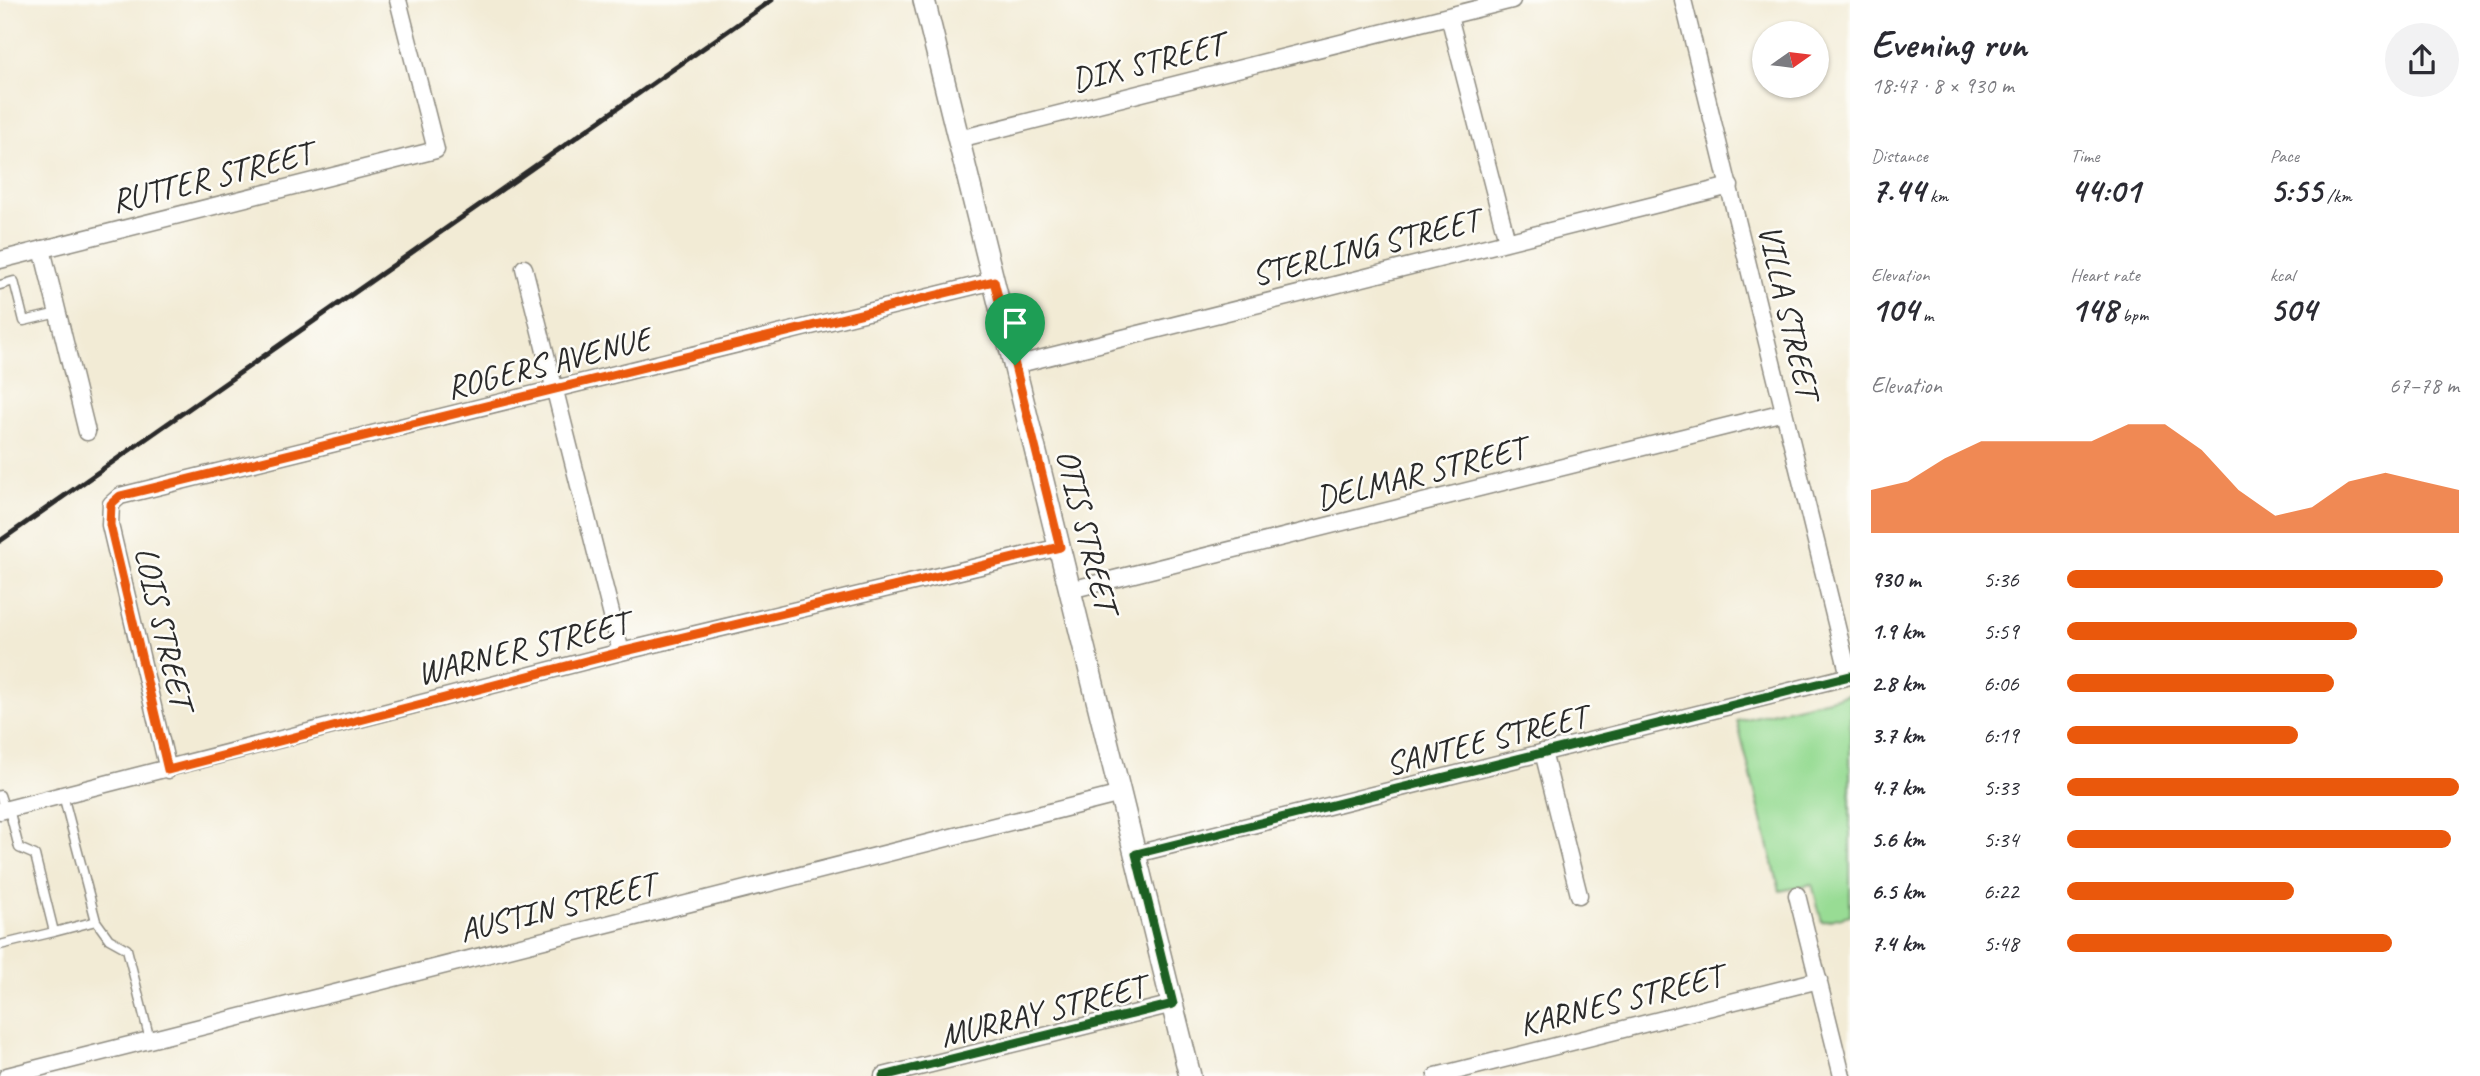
<!DOCTYPE html>
<html lang="en">
<head>
<meta charset="utf-8">
<style>
	body { margin:0; font-family:Caveat,sans-serif; background:#f2f2f3; color:#2b2b33; height:100vh; display:flex; flex-direction:column; font-size:26px; white-space:nowrap }
	* { box-sizing:border-box; margin:0 }
	p { font-size:23px; color:#7c7c81 }
	.icon { flex:none; width:38px; height:38px; fill:none; stroke:currentColor; stroke-width:2; stroke-linecap:round; stroke-linejoin:round }
	.map { position:relative; flex:1; overflow:hidden }
	.drawer { display:flex; flex-direction:column; background:#fff; width:630px }
	.drawer>* { flex:none }
	.needle { width:46px; rotate:76deg }
	.controls { position:absolute; left:1752px; top:21px; display:grid; gap:14px }
	.controls a { display:grid; place-items:center; width:77px; height:77px; border-radius:50%; background:#fff; box-shadow:0 2px 5px #0004; font-size:35px }
	.pin { position:absolute; display:grid; place-items:center; width:60px; height:60px; color:#fff; margin:-72px -30px; border-radius:50% 50% 50% 0; rotate:-45deg; box-shadow:0 0 7px #0007 }
	.pin .icon { rotate:45deg }
	.round { display:grid; place-items:center; flex:none; width:74px; height:74px; border-radius:37px; background:#f2f2f3 }
	.summary { display:flex; align-items:center; justify-content:space-between; height:119px; padding:0 21px }
	h1 { font-size:38px; font-weight:700; line-height:52px }
	.metrics { display:grid; grid-template-columns:repeat(3,1fr); gap:10px; height:119px; padding:7px 21px }
	.metrics div { display:grid; align-content:center }
	.metrics b { font-size:35px; font-weight:700 }
	.metrics small { font-size:19px; font-weight:400 }
	.metrics p { font-size:19px }
	.chart { height:196px; padding:14px 21px }
	.chart p { display:flex; justify-content:space-between }
	.chart svg { width:100%; height:126px; margin-top:7px; fill:#ea580c; opacity:.7 }
	ul { padding:0 21px; list-style:none; font-size:23px }
	li { display:grid; grid-template-columns:112px 84px 1fr; align-items:center; height:52px }
	li i { height:18px; border-radius:9px; background:#ea580c }
	main { display:flex; flex:1; min-height:0 }
	.map>svg:first-child { display:block }
	.green { fill:#98dc94; stroke:#628460; stroke-width:2 }
	.lines { fill:none; stroke-linecap:round; stroke-linejoin:round }
	.service-casing { stroke:#8e8b80; stroke-width:11 }
	.minor-casing { stroke:#8e8b80; stroke-width:19 }
	.tertiary-casing { stroke:#8e8b80; stroke-width:24 }
	.service { stroke:#fff; stroke-width:8 }
	.minor { stroke:#fff; stroke-width:16 }
	.tertiary { stroke:#fff; stroke-width:21 }
	.rail { stroke:#2b2b2b; stroke-width:5 }
	.cycleway-casing { stroke:#fdfcf7; stroke-width:13 }
	.cycleway { stroke:#1b5e20; stroke-width:9 }
	.route-casing { stroke:#fff; stroke-width:14 }
	.route { stroke:#ea580c; stroke-width:9 }
	.labels { text-anchor:middle; stroke-width:5; stroke-linejoin:round; paint-order:stroke }
	.street-label { font-size:33px; fill:#2b2b2b; stroke:#fdfcf7 }
</style>
</head>
<body>
<main>
<div class="map">
<svg width="1850" height="1076" viewBox="0 0 1850 1076">
	<rect width="100%" height="100%" fill="#fdfcf7"/>
	<filter id="ink" filterUnits="userSpaceOnUse"><feTurbulence type="fractalNoise" baseFrequency=".0143" numOctaves="2"/><feDisplacementMap in="SourceGraphic" scale="14" xChannelSelector="R" yChannelSelector="G"/><feConvolveMatrix kernelMatrix="1 2 1 2 8 2 1 2 1" color-interpolation-filters="sRGB"/></filter>
	<filter id="wash" filterUnits="userSpaceOnUse"><feTurbulence type="fractalNoise" baseFrequency=".00686" numOctaves="4" result="noise"/><feDisplacementMap in="SourceGraphic" scale="28" xChannelSelector="R" yChannelSelector="G"/><feGaussianBlur stdDeviation="1.57" result="paint"/><feColorMatrix in="noise" values="0 0 0 0 0 0 0 0 0 0 0 0 0 0 0 0 0 1.4 0 .05"/><feComposite in="paint" operator="in"/></filter>
	<g filter="url(#wash)">
		<rect width="100%" height="100%" fill="#f2ebd5"/>
		<!-- green -->
		<path class="green" d="M 1850,694 L 1850,915 L 1822,922 L 1812,884 L 1780,891 L 1737,721 Z"/>
	</g>
	<g filter="url(#ink)">
		<g class="lines">
			<defs>
				<path id="service" d="M 0,285 L 14,281 L 24,321 L 58,313
					M 0,795 L 5,810
					M 9,809 L 19,848 L 35,855 L 54,932 L 96,921 L 63,795
					M 96,921 L 109,939 L 127,949 L 150,1040
					M 0,945 L 54,932"/>
				<path id="minor" d="M 1683,0 L 1849,676
					M 1449,16 L 1507,241
					M 959,139 L 1512,0
					M 42,249 L 87,432
					M 0,260 L 436,150 L 398,0
					M 524,268 L 621,652
					M 1015,365 L 1730,186
					M 1070,590 L 1784,412
					M 1543,752 L 1579,895
					M 168,770 L 110,525 L 111,504 L 120,496 L 994,281
					M 0,811 L 621,652 L 1060,547
					M 1136,854 L 1850,676
					M 1797,895 L 1842,1076
					M 7,1076 L 1121,794
					M 883,1076 L 1173,1004
					M 1436,1076 L 1819,980"/>
				<path id="tertiary" d="M 924,0 L 1190,1076"/>
			</defs>
			<!-- service casing -->
			<use href="#service" class="service-casing"/>
			<!-- minor casing -->
			<use href="#minor" class="minor-casing"/>
			<!-- tertiary casing -->
			<use href="#tertiary" class="tertiary-casing"/>
			<!-- service -->
			<use href="#service" class="service"/>
			<!-- minor -->
			<use href="#minor" class="minor"/>
			<!-- tertiary -->
			<use href="#tertiary" class="tertiary"/>
			<!-- rail -->
			<path class="rail" d="M 0,541 L 772,0"/>
			<defs>
				<path id="cycleway" d="M 168,770 L 110,525 L 111,504 L 120,496 L 994,281
					M 883,1076 L 1173,1004 L 1136,854 L 1850,676"/>
			</defs>
			<!-- cycleway casing -->
			<use href="#cycleway" class="cycleway-casing"/>
			<!-- cycleway -->
			<use href="#cycleway" class="cycleway"/>
		</g>
	</g>
	<g class="lines" filter="url(#ink)">
		<defs>
			<path id="route" d="M 994,281 L 1060,547 L 621,652 L 168,770 L 110,525 L 111,504 L 120,496 Z"/>
		</defs>
		<!-- route casing -->
		<use href="#route" class="route-casing"/>
		<!-- route -->
		<use href="#route" class="route"/>
	</g>
	<g class="labels">
		<!-- street labels -->
		<g class="street-label">
			<text transform="translate(1147 61) rotate(-14)" y="12">DIX STREET</text>
			<text transform="translate(211 176) rotate(-14)" y="12">RUTTER STREET</text>
			<text transform="translate(1365 246) rotate(-14)" y="12">STERLING STREET</text>
			<text transform="translate(1790 311) rotate(77)" y="12">VILLA STREET</text>
			<text transform="translate(548 362) rotate(-14)" y="12">ROGERS AVENUE</text>
			<text transform="translate(1420 472) rotate(-14)" y="12">DELMAR STREET</text>
			<text transform="translate(1088 530) rotate(76)" y="12">OTIS STREET</text>
			<text transform="translate(165 627) rotate(77)" y="12">LOIS STREET</text>
			<text transform="translate(522 647) rotate(-14)" y="12">WARNER STREET</text>
			<text transform="translate(1486 739) rotate(-14)" y="12">SANTEE STREET</text>
			<text transform="translate(557 906) rotate(-14)" y="12">AUSTIN STREET</text>
			<text transform="translate(1620 999) rotate(-14)" y="12">KARNES STREET</text>
			<text transform="translate(1042 1010) rotate(-14)" y="12">MURRAY STREET</text>
		</g>
	</g>
</svg>
<div class="controls">
<a><svg class="needle" viewBox="-14 -14 28 28"><path d="M0-13l5 13h-10z" fill="#e53935"/><path d="M0 13l5-13h-10z" fill="#7c7c81"/></svg></a>
</div>
<div class="pin" style="left:1015px;top:365px;background:#1e9e55"><svg class="icon" aria-label="arrive" viewBox="0 0 24 24"><path d="M6 21V4h12l-3 4 3 4H6"/></svg></div>
</div>
<section class="drawer">
<div class="summary"><div><h1>Evening run</h1><p>18:47 · 8 × 930 m</p></div><a class="round"><svg class="icon" aria-label="share" viewBox="0 0 24 24"><path d="M12 15V3M7 8l5-5 5 5M5 13v7h14v-7"/></svg></a></div>
<div class="metrics">
<div><p>Distance</p><b>7.44<small> km</small></b></div>
<div><p>Time</p><b>44:01</b></div>
<div><p>Pace</p><b>5:55<small> /km</small></b></div>
</div>
<div class="metrics">
<div><p>Elevation</p><b>104<small> m</small></b></div>
<div><p>Heart rate</p><b>148<small> bpm</small></b></div>
<div><p>kcal</p><b>504</b></div>
</div>
<div class="chart"><p><span>Elevation</span>67–78 m</p>
<svg viewBox="0 0 160 44" preserveAspectRatio="none"><path d="M0 44V29L10 26L20 18L30 12L40 12L50 12L60 12L70 6L80 6L90 15L100 29L110 38L120 35L130 26L140 23L150 26L160 29V44z"/></svg>
</div>
<ul>
<li><b>930 m</b>5:36<i style="width:96%"></i></li>
<li><b>1.9 km</b>5:59<i style="width:74%"></i></li>
<li><b>2.8 km</b>6:06<i style="width:68%"></i></li>
<li><b>3.7 km</b>6:19<i style="width:59%"></i></li>
<li><b>4.7 km</b>5:33<i style="width:100%"></i></li>
<li><b>5.6 km</b>5:34<i style="width:98%"></i></li>
<li><b>6.5 km</b>6:22<i style="width:58%"></i></li>
<li><b>7.4 km</b>5:48<i style="width:83%"></i></li>
</ul>
</section>
</main>
</body>
</html>
